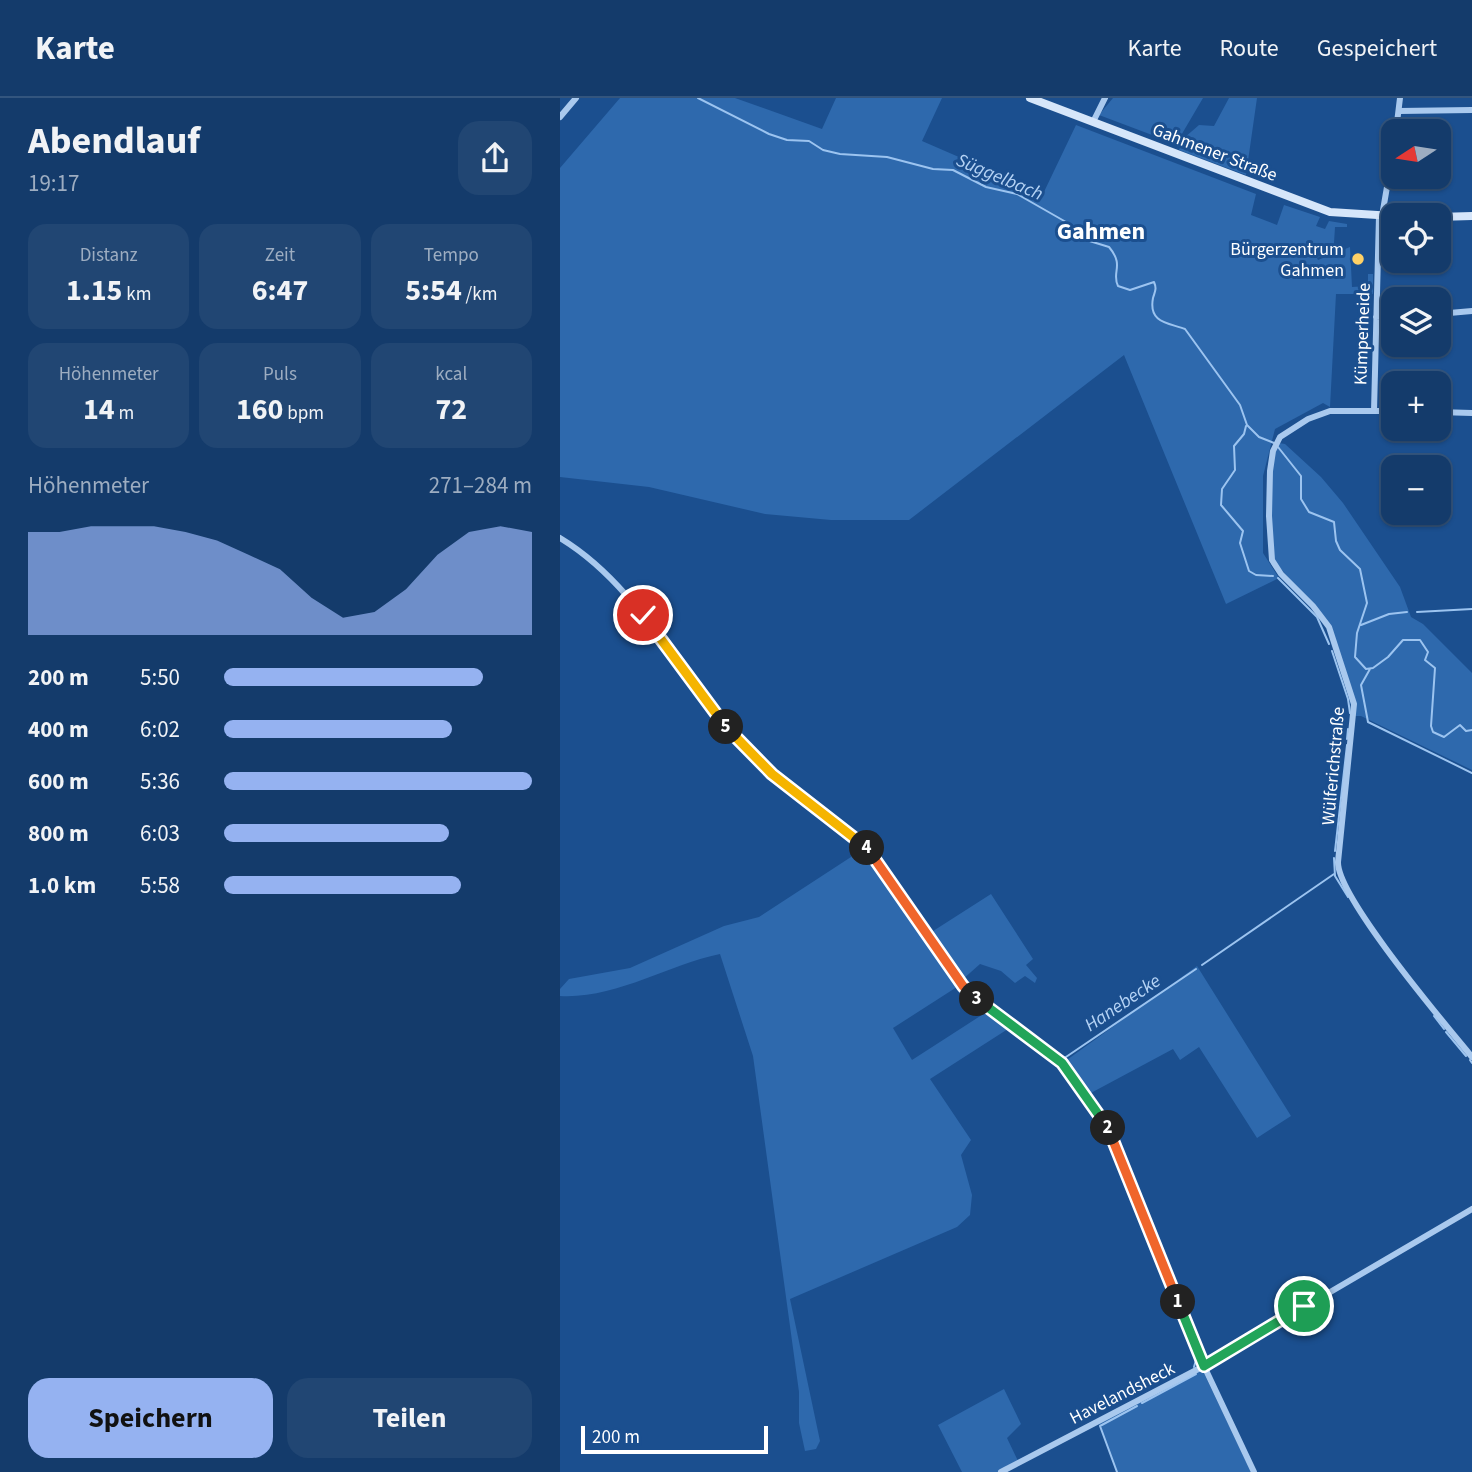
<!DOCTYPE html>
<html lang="de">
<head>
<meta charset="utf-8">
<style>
	body { margin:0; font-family:"Source Sans 3",sans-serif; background:#214673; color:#f1f3f6; height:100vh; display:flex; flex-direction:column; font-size:26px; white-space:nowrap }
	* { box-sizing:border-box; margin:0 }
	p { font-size:23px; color:#9dadc1 }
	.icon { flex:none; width:38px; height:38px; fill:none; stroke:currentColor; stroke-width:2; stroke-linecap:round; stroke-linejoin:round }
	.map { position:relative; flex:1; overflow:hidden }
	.panel { display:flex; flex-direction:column; background:#143b6b; width:560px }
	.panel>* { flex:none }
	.needle { width:46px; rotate:258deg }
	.controls { position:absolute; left:821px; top:21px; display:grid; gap:14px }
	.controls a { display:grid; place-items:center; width:70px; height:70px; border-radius:14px; background:#143b6b; box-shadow:0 2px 5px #0004,0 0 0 2px #33557e; font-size:35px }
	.scale { position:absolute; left:21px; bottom:18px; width:187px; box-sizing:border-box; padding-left:7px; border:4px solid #fff; border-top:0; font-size:19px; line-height:24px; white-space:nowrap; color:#fff; -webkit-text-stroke:5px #1b4f8f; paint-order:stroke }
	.pin { position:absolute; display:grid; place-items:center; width:60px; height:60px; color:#fff; margin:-30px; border:4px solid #fff; border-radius:50%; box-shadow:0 2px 7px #0007 }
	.km { position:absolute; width:35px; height:35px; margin:-18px; border-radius:50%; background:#222; color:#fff; font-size:19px; line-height:35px; text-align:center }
	.round { display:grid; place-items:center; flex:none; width:74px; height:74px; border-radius:21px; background:#214673 }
	.head { display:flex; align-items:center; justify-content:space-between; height:119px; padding:0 28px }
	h1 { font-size:38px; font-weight:700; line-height:52px }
	.stats { display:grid; grid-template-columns:repeat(3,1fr); gap:10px; height:119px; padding:7px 28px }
	.stats div { display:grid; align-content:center; border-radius:18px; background:#214673; text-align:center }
	.stats b { font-size:30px; font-weight:700 }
	.stats small { font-size:19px; font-weight:400 }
	.stats p { font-size:19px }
	.chart { height:196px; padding:14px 28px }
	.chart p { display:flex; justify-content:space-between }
	.chart svg { width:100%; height:126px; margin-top:7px; fill:#95b2f1; opacity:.7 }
	.cta { display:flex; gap:14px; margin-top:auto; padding:14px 28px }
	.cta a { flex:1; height:80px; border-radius:21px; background:#95b2f1; color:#111; font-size:28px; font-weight:700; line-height:80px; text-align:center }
	.cta a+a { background:#214673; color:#f1f3f6 }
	ul { padding:0 28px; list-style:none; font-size:23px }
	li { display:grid; grid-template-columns:112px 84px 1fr; align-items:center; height:52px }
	li i { height:18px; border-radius:9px; background:#95b2f1 }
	header { display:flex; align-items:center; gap:42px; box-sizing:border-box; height:98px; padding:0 35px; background:#143b6b; border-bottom:2px solid #33557e }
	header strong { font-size:33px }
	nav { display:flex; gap:38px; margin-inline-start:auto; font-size:24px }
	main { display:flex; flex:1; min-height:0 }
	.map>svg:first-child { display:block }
	.green { fill:#2e69ad }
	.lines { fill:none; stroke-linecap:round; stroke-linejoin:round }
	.stream { stroke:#9cc4f0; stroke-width:2 }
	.minor { stroke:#a9c9ee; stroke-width:6 }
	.secondary { stroke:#d6e6fa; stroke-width:8 }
	.split-1-casing { stroke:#fff; stroke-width:14 }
	.split-2-casing { stroke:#fff; stroke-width:14 }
	.split-3-casing { stroke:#fff; stroke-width:14 }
	.split-4-casing { stroke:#fff; stroke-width:14 }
	.split-5-casing { stroke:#fff; stroke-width:14 }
	.split-6-casing { stroke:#fff; stroke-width:14 }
	.split-1 { stroke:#22a559; stroke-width:9 }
	.split-2 { stroke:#f0652b; stroke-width:9 }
	.split-3 { stroke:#22a559; stroke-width:9 }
	.split-4 { stroke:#f0652b; stroke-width:9 }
	.split-5 { stroke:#f5b400; stroke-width:9 }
	.split-6 { stroke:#f5b400; stroke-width:9 }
	.poi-dot { fill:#ffd166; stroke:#1b4f8f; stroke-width:2.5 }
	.labels { text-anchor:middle; stroke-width:6; stroke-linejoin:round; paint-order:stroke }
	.street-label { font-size:18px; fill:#fff; stroke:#1b4f8f }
	.poi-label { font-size:18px; fill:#fff; stroke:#1b4f8f; text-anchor:end }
	.water-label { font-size:19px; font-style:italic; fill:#b5d3f5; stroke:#1b4f8f }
	.district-label { font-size:24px; font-weight:bold; fill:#fff; stroke:#1b4f8f }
</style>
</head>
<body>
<header>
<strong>Karte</strong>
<nav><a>Karte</a><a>Route</a><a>Gespeichert</a></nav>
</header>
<main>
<section class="panel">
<div class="head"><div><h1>Abendlauf</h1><p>19:17</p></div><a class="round"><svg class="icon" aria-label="share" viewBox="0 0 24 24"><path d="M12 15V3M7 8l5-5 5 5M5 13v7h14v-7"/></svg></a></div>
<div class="stats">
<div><p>Distanz</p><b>1.15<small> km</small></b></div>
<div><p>Zeit</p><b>6:47</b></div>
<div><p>Tempo</p><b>5:54<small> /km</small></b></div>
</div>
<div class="stats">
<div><p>Höhenmeter</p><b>14<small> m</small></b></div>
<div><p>Puls</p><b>160<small> bpm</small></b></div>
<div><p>kcal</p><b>72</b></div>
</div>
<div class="chart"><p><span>Höhenmeter</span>271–284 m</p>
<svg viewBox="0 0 160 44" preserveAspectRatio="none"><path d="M0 44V8L10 8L20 6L30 6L40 6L50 8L60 11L70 16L80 21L90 31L100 38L110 36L120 28L130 16L140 8L150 6L160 8V44z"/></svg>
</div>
<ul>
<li><b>200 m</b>5:50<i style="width:84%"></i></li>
<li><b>400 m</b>6:02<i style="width:74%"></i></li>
<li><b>600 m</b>5:36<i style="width:100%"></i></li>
<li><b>800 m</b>6:03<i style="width:73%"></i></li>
<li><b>1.0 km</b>5:58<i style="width:77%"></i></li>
</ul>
<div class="cta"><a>Speichern</a><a>Teilen</a></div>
</section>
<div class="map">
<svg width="912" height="1374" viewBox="0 0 912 1374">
	<rect width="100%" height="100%" fill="#1b4f8f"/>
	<!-- green -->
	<path class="green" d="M 60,0 L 175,0 L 262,31 L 276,0 L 382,0 L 362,43 L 445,79 L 482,98 L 516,27 L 696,96 L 691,117 L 717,127 L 724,107 L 760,119 L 756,128 L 765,131 L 769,123 L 787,126 L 787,129 L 775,129 L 774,145 L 781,148 L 757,160 L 758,162 L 790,149 L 792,189 L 808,188 L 808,176 L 813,176 L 813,196 L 776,196 L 770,309 L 763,305 L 715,331 L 703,378 L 703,455 L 719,480 L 666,506 L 564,257 L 349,422 L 271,422 L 205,416 L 89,389 L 0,379 L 0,70 Z
		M 553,0 L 643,0 L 616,46 L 539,17 Z
		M 669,0 L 697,0 L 686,77 L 619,52 L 624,40 L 639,27 L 654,28 Z
		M 719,345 L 725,346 L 761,379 L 783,405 L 840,489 L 851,519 L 863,526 L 912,575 L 912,672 L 801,618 L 794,618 L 769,529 L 712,460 L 711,377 L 715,354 Z
		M 302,747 L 400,887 L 333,930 L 352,962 L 428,913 L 451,929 L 370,981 L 411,1042 L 401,1057 L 412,1097 L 410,1117 L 397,1129 L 230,1201 L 260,1343 L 256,1351 L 245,1353 L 239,1325 L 239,1294 L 193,958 L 160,856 C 107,867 56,901 0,898 L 0,891 L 9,881 L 70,870 L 164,828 L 199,819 L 291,759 L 294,750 Z
		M 431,796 L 473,861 L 466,867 L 477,880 L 475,885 L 465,878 L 455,885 L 441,873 L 420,866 L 402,882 L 370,835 Z
		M 637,868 L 731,1018 L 697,1040 L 639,949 L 620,962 L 613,951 L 529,996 L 504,964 Z
		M 642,1271 L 691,1374 L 557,1374 L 538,1323 Z
		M 444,1291 L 461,1326 L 447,1340 L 459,1365 L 441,1374 L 402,1374 L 378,1327 Z"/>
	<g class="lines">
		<!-- stream -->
		<path class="stream" d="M 138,0 L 209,36 L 227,42 L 249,43 L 263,52 L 280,56 L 327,59 L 373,71 L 393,72 L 426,89 L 457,96 L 506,124 L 523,141 L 549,149 C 565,168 551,174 558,188 L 570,192 L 594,184 C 597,191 595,193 593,200 C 588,226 610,225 625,231 L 680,307 L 687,327 L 699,339 L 714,345
			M 686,328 L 684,336 L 674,348 L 675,372 L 662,391 L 661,407 L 683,433 L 680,445 L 689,473 L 696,477 L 713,478
			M 718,349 L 741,378 L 741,401 L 749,414 L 774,424 L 776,443 L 780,452 L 800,471 L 807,505 L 797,535 L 795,559 L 806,571 L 813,570 L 828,559 L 843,542 L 860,542 L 868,554 L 865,562 L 875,570 L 871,628 L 873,634 L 884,639 L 900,627 L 906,633 L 912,632
			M 718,480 L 757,519 L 769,546
			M 857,514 L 912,511
			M 801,527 L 829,516 L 847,514
			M 772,553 L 788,601 L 790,615
			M 810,571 L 801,587 L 808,624 L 912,675
			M 787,641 L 788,631
			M 775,753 L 787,647
			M 774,760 L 775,778 L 788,799
			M 642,867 L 774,776
			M 874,918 L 884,931
			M 886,934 L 906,958
			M 503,961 L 636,871
			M 910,962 L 912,965
			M 509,980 L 516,989
			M 519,993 L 538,1020
			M 540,1024 L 544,1030
			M 547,1035 L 552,1047
			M 554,1052 L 562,1071
			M 573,1100 L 581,1122
			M 582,1125 L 598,1167
			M 600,1172 L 636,1262 L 634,1269
			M 582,1305 L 636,1276
			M 557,1374 L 540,1328 L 577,1308"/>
		<!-- minor -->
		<path class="minor" d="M 839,13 L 912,12
			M 0,19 L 16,0
			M 533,24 L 545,0
			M 836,33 L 840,0
			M 822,118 L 833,54
			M 878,216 L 912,213
			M 816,219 L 833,218
			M 814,313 L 819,118
			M 833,313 L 770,313 L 748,321 L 720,339 L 713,353 L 710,373 L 709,418 L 712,462 L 721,476 L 753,508 L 769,529 L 794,606 L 778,764 C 777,799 886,927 912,959
			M 878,314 L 912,315
			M 0,440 C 81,489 118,579 181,647 C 220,689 272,715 312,755 L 403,888 L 414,899 L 502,965 L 540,1016 L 560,1053 L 644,1268 L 694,1374
			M 441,1374 L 644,1268 L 912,1111"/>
		<!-- secondary -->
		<path class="secondary" d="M 470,0 L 770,114 L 833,118
			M 878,119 L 912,118"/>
	</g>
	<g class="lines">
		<defs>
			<path id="split-1" d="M 618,1204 L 644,1268 L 744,1208"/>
			<path id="split-2" d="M 548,1030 L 618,1204"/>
			<path id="split-3" d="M 417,901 L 502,965 L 548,1030"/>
			<path id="split-4" d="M 307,750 L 403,888 L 417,901"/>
			<path id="split-5" d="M 166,629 L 212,676 L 307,750"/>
			<path id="split-6" d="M 83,517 L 166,629"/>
		</defs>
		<!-- split-1 casing -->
		<use href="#split-1" class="split-1-casing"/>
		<!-- split-2 casing -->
		<use href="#split-2" class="split-2-casing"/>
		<!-- split-3 casing -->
		<use href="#split-3" class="split-3-casing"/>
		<!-- split-4 casing -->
		<use href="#split-4" class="split-4-casing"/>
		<!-- split-5 casing -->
		<use href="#split-5" class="split-5-casing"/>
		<!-- split-6 casing -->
		<use href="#split-6" class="split-6-casing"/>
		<!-- split-1 -->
		<use href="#split-1" class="split-1"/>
		<!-- split-2 -->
		<use href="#split-2" class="split-2"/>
		<!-- split-3 -->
		<use href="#split-3" class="split-3"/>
		<!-- split-4 -->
		<use href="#split-4" class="split-4"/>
		<!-- split-5 -->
		<use href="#split-5" class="split-5"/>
		<!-- split-6 -->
		<use href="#split-6" class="split-6"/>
	</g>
	<!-- markers -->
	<circle class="poi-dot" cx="798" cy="161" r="7"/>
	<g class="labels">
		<!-- street labels -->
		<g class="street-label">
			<text transform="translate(655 54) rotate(21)" y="6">Gahmener Straße</text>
			<text transform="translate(802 236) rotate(-88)" y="6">Kümperheide</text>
			<text transform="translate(773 668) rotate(-85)" y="6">Wülferichstraße</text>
			<text transform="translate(562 1295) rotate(-27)" y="6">Havelandsheck</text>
		</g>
		<!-- poi labels -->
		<g class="poi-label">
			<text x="784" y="157">Bürgerzentrum<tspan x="784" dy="21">Gahmen</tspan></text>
		</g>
		<!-- water labels -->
		<g class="water-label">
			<text transform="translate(440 78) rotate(23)" y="7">Süggelbach</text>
			<text transform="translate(562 904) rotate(-34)" y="7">Hanebecke</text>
		</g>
		<!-- district labels -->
		<g class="district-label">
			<text x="541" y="141">Gahmen</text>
		</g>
	</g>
</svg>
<div class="controls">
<a><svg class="needle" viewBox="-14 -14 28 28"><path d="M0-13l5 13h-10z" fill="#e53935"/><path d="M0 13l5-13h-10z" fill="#9dadc1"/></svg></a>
<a><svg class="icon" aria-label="locate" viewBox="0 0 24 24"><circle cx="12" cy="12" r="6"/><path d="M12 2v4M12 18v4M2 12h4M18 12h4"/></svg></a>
<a><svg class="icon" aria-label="layers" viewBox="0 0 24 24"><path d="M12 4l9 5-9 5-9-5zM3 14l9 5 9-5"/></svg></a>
<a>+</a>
<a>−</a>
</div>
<div class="scale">200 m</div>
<div class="pin" style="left:744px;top:1208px;background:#1e9e55"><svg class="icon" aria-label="arrive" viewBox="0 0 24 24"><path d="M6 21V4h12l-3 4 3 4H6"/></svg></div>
<div class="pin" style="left:83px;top:517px;background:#d93025"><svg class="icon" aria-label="check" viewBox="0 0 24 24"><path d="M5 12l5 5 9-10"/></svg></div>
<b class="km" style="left:618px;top:1204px">1</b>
<b class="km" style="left:548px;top:1030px">2</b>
<b class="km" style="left:417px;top:901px">3</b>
<b class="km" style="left:307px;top:750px">4</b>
<b class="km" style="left:166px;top:629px">5</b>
</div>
</main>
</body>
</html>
